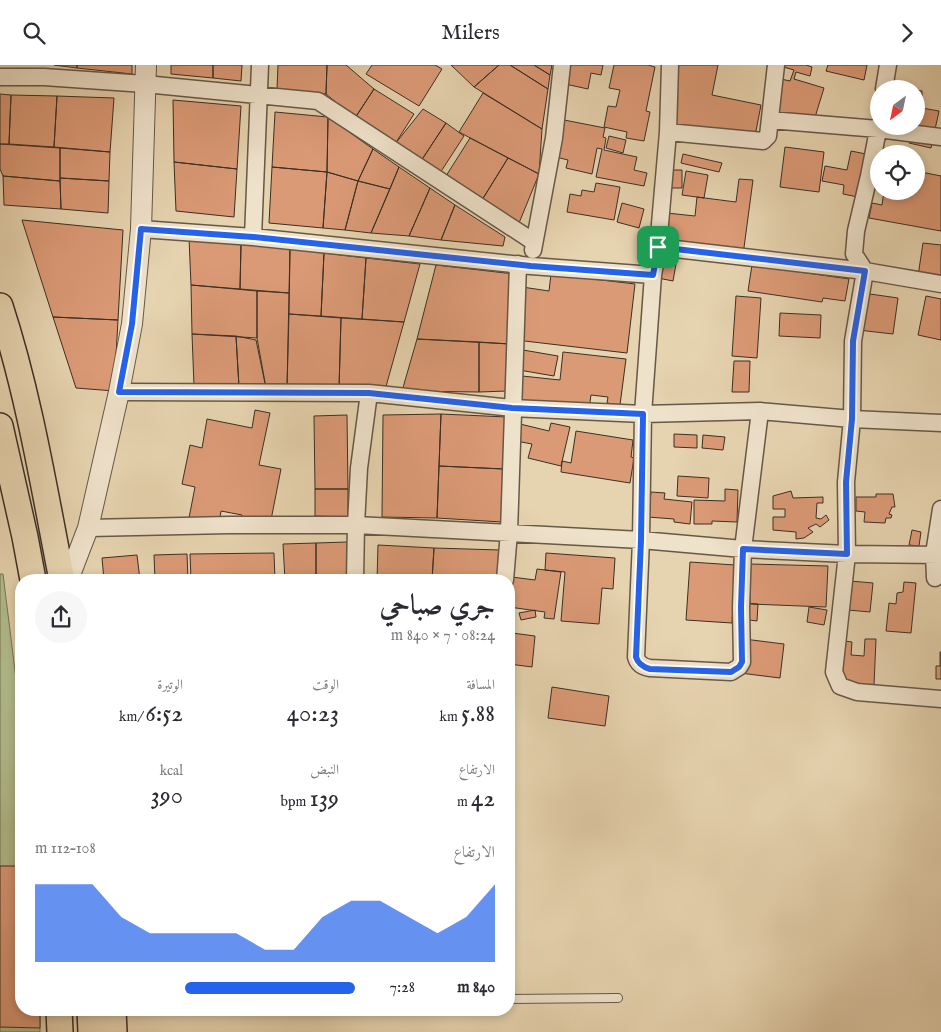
<!DOCTYPE html>
<html lang="ar">
<head>
<meta charset="utf-8">
<style>
	body { margin:0; font-family:"IM FELL English",Amiri,serif; background:#f7f7f7; color:#2b2b33; direction:rtl; height:100vh; display:flex; flex-direction:column; font-size:19px; white-space:nowrap }
	* { box-sizing:border-box; margin:0 }
	p { font-size:16px; color:#7c7c81 }
	.icon { flex:none; width:28px; height:28px; fill:none; stroke:currentColor; stroke-width:2; stroke-linecap:round; stroke-linejoin:round }
	.map { position:relative; flex:1; overflow:hidden; direction:ltr }
	.drawer { position:absolute; left:15px; top:509px; width:500px; height:442px; display:flex; flex-direction:column; background:#fff; border-radius:20px; box-shadow:0 2px 8px #0003; direction:rtl }
	.drawer>* { flex:none }
	.needle { width:32px; rotate:213deg }
	.buttons { position:absolute; left:870px; top:15px; display:grid; gap:10px }
	.buttons a { display:grid; place-items:center; width:55px; height:55px; border-radius:50%; background:#fff; box-shadow:0 2px 8px #0003; font-size:25px }
	.pin { position:absolute; display:grid; place-items:center; width:42px; height:42px; color:#fff; margin:-21px; border-radius:10px; box-shadow:0 2px 8px #0006 }
	.round { display:grid; place-items:center; flex:none; width:52px; height:52px; border-radius:26px; background:#f7f7f7 }
	.overview { display:flex; align-items:center; justify-content:space-between; height:85px; padding:0 20px }
	h1 { font-size:28px; font-weight:600; line-height:38px }
	.stats { display:grid; grid-template-columns:repeat(3,1fr); gap:8px; height:85px; padding:5px 20px }
	.stats div { display:grid; align-content:center }
	.stats b { font-size:25px; font-weight:600 }
	.stats small { font-size:14px; font-weight:400 }
	.stats p { font-size:14px }
	.chart { height:140px; padding:10px 20px }
	.chart p { display:flex; justify-content:space-between }
	.chart svg { width:100%; height:90px; margin-top:5px; fill:#2563eb; opacity:.7 }
	ul { padding:0 20px; list-style:none; font-size:16px }
	li { display:grid; grid-template-columns:80px 60px 1fr; align-items:center; height:38px }
	li i { height:12px; border-radius:6px; background:#2563eb }
	header { display:flex; justify-content:space-between; align-items:center; height:65px; padding:0 20px; background:#fff; font-size:22px; font-weight:600 }
	.map>svg:first-child { display:block }
	.green { fill:#b2bd8d; stroke:#767659 }
	.building { fill:#db9a76; stroke:#3b2f25 }
	.lines { fill:none; stroke-linecap:round; stroke-linejoin:round }
	.service-casing { stroke:#665848; stroke-width:10 }
	.minor-casing { stroke:#665848; stroke-width:19 }
	.tertiary-casing { stroke:#665848; stroke-width:22 }
	.primary-casing { stroke:#3b2f25; stroke-width:28 }
	.service { stroke:#efe2cb; stroke-width:8 }
	.minor { stroke:#efe2cb; stroke-width:16 }
	.tertiary { stroke:#efe2cb; stroke-width:20 }
	.primary { stroke:#e6d3af; stroke-width:25 }
	.route-casing { stroke:#fff; stroke-width:10 }
	.route { stroke:#2563eb; stroke-width:6 }
</style>
</head>
<body>
<header><svg class="icon" aria-label="forward" viewBox="0 0 24 24"><path d="M9 5l7 7-7 7"/></svg>Milers<svg class="icon" aria-label="search" viewBox="0 0 24 24"><circle cx="10" cy="10" r="6"/><path d="M15 15l6 6"/></svg></header>
<div class="map">
<svg width="941" height="967" viewBox="0 0 941 967">
	<rect width="100%" height="100%" fill="#e6d3af"/>
	<filter id="stains"><feTurbulence type="fractalNoise" baseFrequency=".004" numOctaves="4"/><feColorMatrix values="0 0 0 0 .2 0 0 0 0 .09 0 0 0 0 .02 0 0 0 .5 -.17"/></filter>
	<radialGradient id="worn" r=".72"><stop offset=".6" stop-color="#630" stop-opacity="0"/><stop offset="1" stop-color="#630" stop-opacity=".3"/></radialGradient>
	<!-- green -->
	<path class="green" d="M 0,509 L 3,509 L 21,654 L 21,945 L 40,945 L 40,967 L 0,967 Z"/>
	<!-- building -->
	<path class="building" d="M 54,0 L 77,0 L 77,3 Z
		M 77,0 L 132,0 L 132,9 L 77,3 Z
		M 171,0 L 213,0 L 213,13 L 171,9 Z
		M 213,0 L 242,0 L 241,16 L 213,13 Z
		M 278,0 L 327,0 L 326,29 L 277,24 Z
		M 327,0 L 346,0 L 374,24 L 355,53 L 326,29 Z
		M 372,0 L 435,0 L 442,4 L 419,41 L 366,9 Z
		M 451,0 L 499,0 L 474,22 Z
		M 499,0 L 510,0 L 548,24 L 542,64 L 474,22 Z
		M 510,0 L 534,0 L 550,10 L 548,24 Z
		M 534,0 L 552,0 L 550,10 Z
		M 568,0 L 603,0 L 601,10 L 591,8 L 588,24 L 565,19 Z
		M 614,0 L 648,0 L 655,2 L 646,46 L 650,47 L 644,76 L 626,73 L 627,67 L 604,62 L 608,41 L 616,42 L 620,25 L 609,23 Z
		M 672,0 L 718,0 L 712,30 L 761,40 L 755,71 L 735,67 L 732,82 L 671,69 Z
		M 781,0 L 806,0 L 812,2 L 810,11 L 796,7 L 794,14 L 824,23 L 812,62 L 770,49 L 781,14 L 790,16 L 794,5 L 780,1 Z
		M 828,0 L 867,0 L 864,15 L 826,6 Z
		M 374,24 L 414,49 L 395,79 L 355,53 Z
		M 916,25 L 922,26 L 922,34 L 916,34 Z
		M 483,28 L 542,64 L 539,109 L 459,67 Z
		M 0,29 L 11,30 L 9,79 L 0,79 Z
		M 11,30 L 57,31 L 54,82 L 9,79 Z
		M 57,31 L 114,33 L 110,87 L 54,82 Z
		M 173,35 L 241,41 L 237,104 L 174,97 Z
		M 916,42 L 939,46 L 931,83 L 909,78 L 912,61 L 916,61 Z
		M 423,44 L 446,58 L 421,96 L 395,79 Z
		M 275,47 L 328,52 L 327,107 L 272,102 Z
		M 328,52 L 373,84 L 358,116 L 327,107 Z
		M 559,54 L 605,63 L 603,72 L 606,73 L 604,85 L 637,92 L 634,105 L 647,108 L 644,121 L 596,112 L 602,84 L 597,83 L 592,109 L 566,103 L 568,95 L 552,91 Z
		M 446,58 L 464,71 L 440,108 L 421,96 Z
		M 609,71 L 626,75 L 623,88 L 606,83 Z
		M 470,73 L 508,93 L 482,135 L 446,111 Z
		M 0,79 L 60,83 L 60,116 L 3,111 L 0,104 Z
		M 785,82 L 824,87 L 819,127 L 780,122 Z
		M 60,83 L 110,87 L 109,116 L 60,113 Z
		M 373,84 L 399,102 L 390,124 L 358,116 Z
		M 851,86 L 866,89 L 858,132 L 843,129 L 844,120 L 822,116 L 825,101 L 847,105 Z
		M 683,89 L 722,98 L 719,107 L 681,98 Z
		M 508,93 L 539,109 L 519,158 L 482,135 Z
		M 174,97 L 237,104 L 234,152 L 176,146 Z
		M 272,102 L 327,107 L 323,163 L 269,158 Z
		M 399,102 L 430,123 L 409,171 L 371,168 Z
		M 665,105 L 682,105 L 682,123 L 665,123 Z
		M 686,106 L 708,110 L 704,133 L 682,130 Z
		M 916,106 L 941,111 L 941,166 L 869,153 L 872,138 L 882,140 L 884,126 L 916,126 Z
		M 327,107 L 358,116 L 345,165 L 323,163 Z
		M 3,111 L 60,116 L 61,144 L 4,140 Z
		M 60,113 L 109,116 L 108,148 L 61,144 Z
		M 739,114 L 753,115 L 743,190 L 663,179 L 667,148 L 695,151 L 697,132 L 736,137 Z
		M 358,116 L 390,124 L 371,168 L 345,165 Z
		M 596,118 L 620,122 L 614,155 L 567,147 L 570,129 L 581,131 L 582,125 L 594,127 Z
		M 430,123 L 455,140 L 441,175 L 409,171 Z
		M 622,138 L 644,144 L 639,163 L 617,157 Z
		M 455,140 L 505,172 L 503,181 L 441,175 Z
		M 22,155 L 123,165 L 118,255 L 53,252 Z
		M 189,173 L 241,179 L 240,224 L 191,220 Z
		M 923,178 L 941,180 L 941,214 L 918,211 Z
		M 241,179 L 290,184 L 289,228 L 240,224 Z
		M 290,184 L 324,188 L 321,251 L 289,249 Z
		M 324,188 L 366,193 L 362,254 L 321,251 Z
		M 366,193 L 420,199 L 404,257 L 362,254 Z
		M 660,196 L 676,199 L 673,216 L 658,213 Z
		M 436,200 L 514,209 L 510,279 L 417,274 Z
		M 752,200 L 849,214 L 845,236 L 823,233 L 822,237 L 748,226 Z
		M 551,209 L 635,219 L 627,288 L 516,275 L 522,222 L 549,226 Z
		M 191,220 L 257,226 L 257,273 L 192,269 Z
		M 257,226 L 289,228 L 287,323 L 266,323 L 257,273 Z
		M 863,228 L 898,233 L 893,269 L 858,265 Z
		M 736,231 L 761,233 L 757,293 L 732,291 Z
		M 926,231 L 941,234 L 941,275 L 918,270 Z
		M 780,248 L 821,250 L 820,273 L 779,271 Z
		M 289,249 L 341,253 L 339,324 L 287,323 Z
		M 53,252 L 118,255 L 114,326 L 76,323 Z
		M 341,253 L 404,257 L 385,325 L 339,324 Z
		M 192,269 L 236,271 L 239,322 L 194,321 Z
		M 236,271 L 256,275 L 266,323 L 239,322 Z
		M 417,274 L 479,277 L 479,327 L 402,326 Z
		M 479,277 L 510,279 L 507,326 L 479,327 Z
		M 523,285 L 558,291 L 554,311 L 519,305 Z
		M 563,287 L 626,294 L 620,340 L 607,338 L 608,332 L 591,330 L 589,344 L 519,336 L 522,311 L 560,315 Z
		M 734,296 L 750,296 L 749,327 L 732,327 Z
		M 255,345 L 270,348 L 259,400 L 281,404 L 270,460 L 241,454 L 242,450 L 221,446 L 219,459 L 189,453 L 195,422 L 182,419 L 190,380 L 202,383 L 207,354 L 252,363 Z
		M 441,349 L 507,352 L 504,404 L 439,401 Z
		M 441,349 L 437,453 L 382,452 L 383,350 Z
		M 347,350 L 348,424 L 315,424 L 314,351 Z
		M 551,358 L 570,362 L 561,401 L 528,393 L 532,379 L 516,376 L 520,359 L 549,366 Z
		M 576,366 L 633,375 L 631,392 L 634,393 L 630,418 L 561,407 L 562,396 L 571,398 Z
		M 674,369 L 697,370 L 697,383 L 674,382 Z
		M 703,370 L 725,372 L 723,385 L 702,383 Z
		M 439,401 L 504,404 L 502,457 L 437,453 Z
		M 678,411 L 709,413 L 708,433 L 677,431 Z
		M 315,424 L 348,424 L 348,452 L 315,451 Z
		M 725,424 L 738,425 L 737,457 L 712,456 L 712,459 L 694,459 L 694,435 L 725,436 Z
		M 791,426 L 793,433 L 823,432 L 823,438 L 817,438 L 816,453 L 821,454 L 826,450 L 829,455 L 820,462 L 816,459 L 808,463 L 813,467 L 804,473 L 796,474 L 796,467 L 773,465 L 773,452 L 785,452 L 785,444 L 773,444 L 773,431 Z
		M 651,427 L 665,428 L 664,434 L 692,437 L 690,459 L 674,457 L 674,454 L 648,452 Z
		M 876,429 L 893,429 L 895,442 L 892,442 L 889,449 L 892,450 L 891,453 L 886,453 L 885,458 L 864,457 L 865,447 L 856,446 L 856,432 L 876,432 Z
		M 912,465 L 921,467 L 919,481 L 909,480 Z
		M 347,477 L 348,515 L 316,515 L 316,478 Z
		M 316,478 L 316,515 L 285,515 L 283,479 Z
		M 378,480 L 434,483 L 432,515 L 377,515 Z
		M 434,483 L 500,485 L 499,515 L 432,515 Z
		M 274,488 L 275,515 L 191,515 L 190,489 Z
		M 546,488 L 615,493 L 613,524 L 602,523 L 599,559 L 561,556 L 565,507 L 545,505 Z
		M 187,489 L 188,515 L 155,515 L 154,490 Z
		M 137,490 L 140,515 L 104,515 L 102,493 Z
		M 690,497 L 735,500 L 732,558 L 686,555 Z
		M 750,499 L 828,501 L 826,542 L 750,539 Z
		M 537,504 L 561,507 L 554,554 L 544,553 L 545,547 L 509,542 L 509,515 L 504,511 L 535,515 Z
		M 850,516 L 873,518 L 870,547 L 848,545 Z
		M 904,517 L 916,518 L 911,568 L 886,566 L 889,538 L 896,539 L 897,528 L 903,527 Z
		M 744,538 L 758,539 L 757,556 L 742,554 Z
		M 809,542 L 827,545 L 824,560 L 807,557 Z
		M 535,545 L 536,552 L 521,555 L 519,548 Z
		M 509,556 L 513,557 L 512,568 L 535,571 L 532,602 L 509,599 Z
		M 744,574 L 784,579 L 780,613 L 740,608 Z
		M 865,574 L 876,574 L 874,620 L 876,620 L 875,620 L 842,618 L 844,576 L 852,577 L 851,590 L 864,591 Z
		M 940,587 L 941,587 L 941,614 L 936,614 L 936,601 L 940,601 Z
		M 552,622 L 609,631 L 605,661 L 548,653 Z
		M 0,801 L 21,801 L 21,945 L 40,945 L 40,963 L 0,962 Z"/>
	<g class="lines">
		<defs>
			<path id="service" d="M 509,934 L 618,933"/>
			<path id="minor" d="M 670,0 L 668,67 L 658,182 L 653,210 L 643,349 L 641,475 L 636,592 C 638,599 643,602 650,603 L 731,607 L 739,602 L 742,597 L 741,542 L 743,484 L 760,346
				M 0,12 L 44,12 L 145,19 L 318,36 L 534,177
				M 884,24 L 888,0
				M 770,55 L 878,64 L 941,72
				M 879,60 L 869,111 L 856,166 L 854,189 L 865,206 L 853,276 L 852,354 L 846,417 L 847,489 L 834,607 L 840,621 L 857,627 L 941,634
				M 668,67 L 763,76 L 768,71 L 776,0
				M 141,164 L 253,172 L 531,201 L 653,210
				M 253,172 L 260,0
				M 658,182 L 865,206 L 941,219
				M 533,185 L 554,73 L 562,0
				M 119,327 L 369,328 L 512,343 L 643,349 L 760,346 L 852,354 L 941,358
				M 88,463 L 229,460 L 356,460 L 641,475 L 743,484 L 847,489 L 941,490
				M 935,513 L 934,489 L 941,444
				M 355,515 L 356,460 L 359,403 L 369,328
				M 505,515 L 509,467 L 518,199"/>
			<path id="tertiary" d="M 68,515 L 88,463 L 119,327 L 132,259 L 141,164 L 146,0"/>
			<path id="primary" d="M 0,241 C 29,330 44,423 62,515
				M 0,361 L 25,472 L 33,515
				M 59,945 L 60,967
				M 90,945 L 91,967
				M 113,945 L 114,967"/>
		</defs>
		<!-- service casing -->
		<use href="#service" class="service-casing"/>
		<!-- minor casing -->
		<use href="#minor" class="minor-casing"/>
		<!-- tertiary casing -->
		<use href="#tertiary" class="tertiary-casing"/>
		<!-- primary casing -->
		<use href="#primary" class="primary-casing"/>
		<!-- service -->
		<use href="#service" class="service"/>
		<!-- minor -->
		<use href="#minor" class="minor"/>
		<!-- tertiary -->
		<use href="#tertiary" class="tertiary"/>
		<!-- primary -->
		<use href="#primary" class="primary"/>
	</g>
	<g class="lines">
		<defs>
			<path id="route" d="M 141,164 L 253,172 L 531,201 L 653,210 L 658,182 L 865,206 L 853,276 L 852,354 L 846,417 L 847,489 L 743,484 L 741,542 L 742,597 L 739,602 L 731,607 L 650,604 C 643,602 638,599 636,592 L 641,475 L 643,349 L 512,343 L 369,328 L 119,327 L 132,259 Z"/>
		</defs>
		<!-- route casing -->
		<use href="#route" class="route-casing"/>
		<!-- route -->
		<use href="#route" class="route"/>
	</g>
	<rect width="100%" height="100%" filter="url(#stains)"/>
	<rect width="100%" height="100%" fill="url(#worn)"/>
</svg>
<div class="buttons">
<a><svg class="needle" viewBox="-14 -14 28 28"><path d="M0-13l5 13h-10z" fill="#e53935"/><path d="M0 13l5-13h-10z" fill="#7c7c81"/></svg></a>
<a><svg class="icon" aria-label="locate" viewBox="0 0 24 24"><circle cx="12" cy="12" r="6"/><path d="M12 2v4M12 18v4M2 12h4M18 12h4"/></svg></a>
</div>
<div class="pin" style="left:658px;top:182px;background:#1e9e55"><svg class="icon" aria-label="arrive" viewBox="0 0 24 24"><path d="M6 21V4h12l-3 4 3 4H6"/></svg></div>
<section class="drawer">
<div class="overview"><div><h1>جري صباحي</h1><p>08:24 · 7 × 840 m</p></div><a class="round"><svg class="icon" aria-label="share" viewBox="0 0 24 24"><path d="M12 15V3M7 8l5-5 5 5M5 13v7h14v-7"/></svg></a></div>
<div class="stats">
<div><p>المسافة</p><b>5.88<small> km</small></b></div>
<div><p>الوقت</p><b>40:23</b></div>
<div><p>الوتيرة</p><b>6:52<small> /km</small></b></div>
</div>
<div class="stats">
<div><p>الارتفاع</p><b>42<small> m</small></b></div>
<div><p>النبض</p><b>139<small> bpm</small></b></div>
<div><p>kcal</p><b>390</b></div>
</div>
<div class="chart"><p><span>الارتفاع</span>108–112 m</p>
<svg viewBox="0 0 160 44" preserveAspectRatio="none"><path d="M0 44V6L10 6L20 6L30 22L40 30L50 30L60 30L70 30L80 38L90 38L100 22L110 14L120 14L130 22L140 30L150 22L160 6V44z"/></svg>
</div>
<ul>
<li><b>840 m</b>7:28<i style="width:53%"></i></li>
</ul>
</section>
</div>
</body>
</html>
